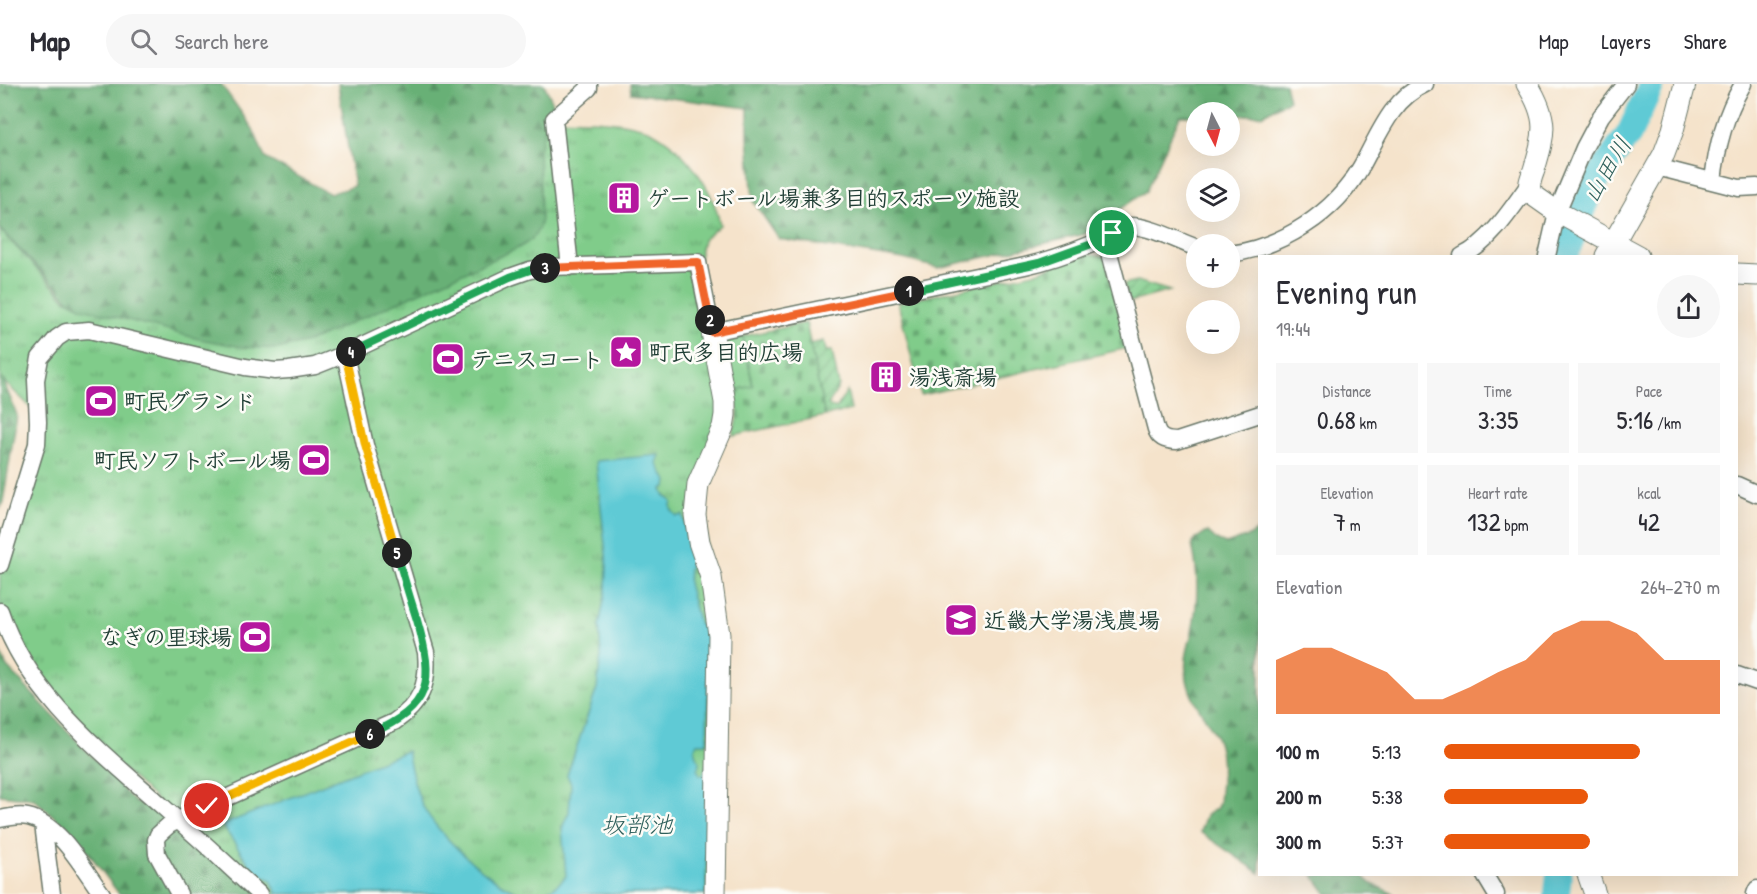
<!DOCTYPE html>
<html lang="en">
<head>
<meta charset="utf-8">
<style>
	body { margin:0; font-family:"Patrick Hand","Klee One",sans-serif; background:#f7f7f7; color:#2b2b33; height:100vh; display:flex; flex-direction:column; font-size:22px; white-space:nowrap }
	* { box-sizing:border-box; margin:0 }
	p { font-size:20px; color:#7c7c81 }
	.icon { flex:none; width:33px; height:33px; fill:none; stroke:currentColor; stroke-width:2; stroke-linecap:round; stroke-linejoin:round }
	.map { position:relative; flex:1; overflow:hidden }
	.side { position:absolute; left:1258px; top:171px; width:480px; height:621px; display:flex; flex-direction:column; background:#fff; border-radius:0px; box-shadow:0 6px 24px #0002 }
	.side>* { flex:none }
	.needle { width:39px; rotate:174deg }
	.tools { position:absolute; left:1186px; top:18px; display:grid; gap:12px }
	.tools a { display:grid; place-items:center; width:54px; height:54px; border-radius:50%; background:#fff; box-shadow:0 6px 24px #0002; font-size:30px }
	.pin { position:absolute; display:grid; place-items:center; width:51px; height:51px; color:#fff; margin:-26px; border:3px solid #fff; border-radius:50%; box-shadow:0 2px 6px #0007 }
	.km { position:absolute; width:30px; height:30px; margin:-15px; border-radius:50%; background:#222; color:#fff; font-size:16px; line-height:30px; text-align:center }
	.round { display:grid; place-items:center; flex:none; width:63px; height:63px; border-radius:32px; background:#f7f7f7 }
	.overview { display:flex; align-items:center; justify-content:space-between; height:102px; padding:0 18px }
	h1 { font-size:33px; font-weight:600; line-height:45px }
	.stats { display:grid; grid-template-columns:repeat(3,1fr); gap:9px; height:102px; padding:6px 18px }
	.stats div { display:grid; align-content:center; border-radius:0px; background:#f7f7f7; text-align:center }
	.stats b { font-size:26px; font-weight:600 }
	.stats small { font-size:16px; font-weight:400 }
	.stats p { font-size:16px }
	.chart { height:168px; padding:12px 18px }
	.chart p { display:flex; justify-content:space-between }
	.chart svg { width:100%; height:108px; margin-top:6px; fill:#ea580c; opacity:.7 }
	ul { padding:0 18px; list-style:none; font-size:20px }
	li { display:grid; grid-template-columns:96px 72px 1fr; align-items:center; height:45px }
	li i { height:15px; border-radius:8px; background:#ea580c }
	header { display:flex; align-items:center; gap:36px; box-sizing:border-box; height:84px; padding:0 30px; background:#fff; border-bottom:2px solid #e1e1e2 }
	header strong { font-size:28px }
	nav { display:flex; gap:33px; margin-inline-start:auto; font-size:21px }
	.search { width:420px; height:54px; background:#f7f7f7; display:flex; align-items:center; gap:15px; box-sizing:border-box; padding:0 21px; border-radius:33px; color:#7c7c81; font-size:22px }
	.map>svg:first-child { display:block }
	.grass { fill:#80cc8a; stroke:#50845f; stroke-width:1.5 }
	.forest { fill:url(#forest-firs); stroke:#447655; stroke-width:1.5 }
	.cemetery { fill:url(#cemetery-stones); stroke:#50845f; stroke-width:1.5 }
	.park { fill:url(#park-tufts); stroke:#50845f; stroke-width:1.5 }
	.garden { fill:url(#garden-furrows); stroke:#50845f; stroke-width:1.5 }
	.water { fill:#5ecad5; stroke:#3e8484; stroke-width:1.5 }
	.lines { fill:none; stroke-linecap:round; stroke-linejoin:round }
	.river { stroke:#5ecad5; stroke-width:26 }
	.minor-casing { stroke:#6a7769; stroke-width:19 }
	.tertiary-casing { stroke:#6a7769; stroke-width:23 }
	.minor { stroke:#fff; stroke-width:16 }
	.tertiary { stroke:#fff; stroke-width:21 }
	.split-1-casing { stroke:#fff; stroke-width:12 }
	.split-2-casing { stroke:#fff; stroke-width:12 }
	.split-3-casing { stroke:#fff; stroke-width:12 }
	.split-4-casing { stroke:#fff; stroke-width:12 }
	.split-5-casing { stroke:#fff; stroke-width:12 }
	.split-6-casing { stroke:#fff; stroke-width:12 }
	.split-7-casing { stroke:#fff; stroke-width:12 }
	.split-1 { stroke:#22a559; stroke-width:8 }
	.split-2 { stroke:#f0652b; stroke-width:8 }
	.split-3 { stroke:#f0652b; stroke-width:8 }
	.split-4 { stroke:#22a559; stroke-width:8 }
	.split-5 { stroke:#f5b400; stroke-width:8 }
	.split-6 { stroke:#22a559; stroke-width:8 }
	.split-7 { stroke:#f5b400; stroke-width:8 }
	.labels { text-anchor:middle; stroke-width:5; stroke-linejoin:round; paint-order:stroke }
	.poi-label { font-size:22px; font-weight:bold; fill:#1f3d34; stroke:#fdfcf7; text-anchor:start }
	.water-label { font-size:24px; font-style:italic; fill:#2f605c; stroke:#fdfcf7 }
</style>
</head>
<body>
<header>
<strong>Map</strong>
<div class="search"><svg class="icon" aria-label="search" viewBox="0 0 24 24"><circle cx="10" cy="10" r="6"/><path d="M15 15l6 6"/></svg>Search here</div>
<nav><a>Map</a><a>Layers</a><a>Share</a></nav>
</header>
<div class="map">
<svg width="1757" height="810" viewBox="0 0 1757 810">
	<defs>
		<pattern id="forest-firs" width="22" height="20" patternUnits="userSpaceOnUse" patternTransform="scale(1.5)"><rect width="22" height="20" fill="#68b076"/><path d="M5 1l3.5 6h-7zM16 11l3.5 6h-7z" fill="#559062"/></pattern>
		<pattern id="cemetery-stones" width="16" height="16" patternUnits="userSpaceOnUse" patternTransform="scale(1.5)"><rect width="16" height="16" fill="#80cc8a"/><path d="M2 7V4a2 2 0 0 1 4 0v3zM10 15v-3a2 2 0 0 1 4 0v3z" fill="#68a772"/></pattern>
		<pattern id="park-tufts" width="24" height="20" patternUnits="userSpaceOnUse" patternTransform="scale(1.5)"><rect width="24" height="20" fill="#80cc8a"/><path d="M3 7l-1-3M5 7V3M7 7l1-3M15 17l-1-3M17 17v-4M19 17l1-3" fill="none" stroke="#68a772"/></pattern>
		<pattern id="garden-furrows" width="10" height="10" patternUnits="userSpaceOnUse" patternTransform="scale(1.5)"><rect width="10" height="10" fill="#80cc8a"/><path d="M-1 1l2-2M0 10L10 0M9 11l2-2" fill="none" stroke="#68a772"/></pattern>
	</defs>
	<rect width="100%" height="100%" fill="#fdfcf7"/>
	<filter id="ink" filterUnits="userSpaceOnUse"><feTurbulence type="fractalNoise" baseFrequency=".0167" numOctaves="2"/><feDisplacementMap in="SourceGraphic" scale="12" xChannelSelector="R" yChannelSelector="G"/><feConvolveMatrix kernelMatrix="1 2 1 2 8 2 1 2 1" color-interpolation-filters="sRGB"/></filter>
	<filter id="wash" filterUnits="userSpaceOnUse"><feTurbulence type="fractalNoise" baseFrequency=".008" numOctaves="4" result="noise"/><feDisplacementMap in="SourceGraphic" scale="24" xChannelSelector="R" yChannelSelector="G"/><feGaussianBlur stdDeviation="1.35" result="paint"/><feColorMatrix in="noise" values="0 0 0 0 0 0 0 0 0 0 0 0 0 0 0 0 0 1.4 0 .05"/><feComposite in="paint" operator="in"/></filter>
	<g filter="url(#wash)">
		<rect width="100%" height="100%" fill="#f5e3cb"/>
		<!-- grass -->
		<path class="grass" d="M 743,252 L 753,302 L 736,306 L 725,256 Z"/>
		<!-- forest -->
		<path class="forest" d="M 0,0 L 221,0 L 253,45 L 265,74 L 330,110 L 354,102 L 338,0 L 544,0 L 570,54 L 545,158 L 310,272 L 253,274 L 90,238 L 0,145 Z
			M 630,0 L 1285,0 L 1289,16 L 1262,31 L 1230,31 L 1230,28 L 1197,28 L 1197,32 L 1180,32 L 1146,107 L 1085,150 L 938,184 L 903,175 L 779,155 L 753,117 L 748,54 L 748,24 L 631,9 Z
			M 0,288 L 17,331 L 3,418 L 0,425 Z
			M 1260,445 L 1260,789 L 1200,748 L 1206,731 L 1216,725 L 1219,719 C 1221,695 1226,669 1213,647 C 1201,625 1189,616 1186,589 C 1184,575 1189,561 1192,548 C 1198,519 1199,489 1192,461 L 1196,454 L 1208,448 L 1218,457 L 1226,460 L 1249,452 Z
			M 0,568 L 7,583 L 136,719 L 206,739 L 264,810 L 119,810 L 76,752 L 34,715 L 0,711 Z
			M 1313,791 L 1362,791 L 1372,800 L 1394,810 L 1327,810 Z"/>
		<!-- cemetery -->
		<path class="cemetery" d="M 1085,170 L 1105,173 L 1128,264 L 921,311 L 898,219 L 1034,189 Z
			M 806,239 L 825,332 L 733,352 L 738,329 L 736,306 L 753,302 L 743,252 Z"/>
		<!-- park -->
		<path class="park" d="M 554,35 C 580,36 608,35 633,41 C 675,50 713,100 720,141 L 703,156 L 698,178 L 725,318 L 704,384 L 715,810 L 259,810 L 63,630 L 0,527 L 0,481 L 25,397 L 34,328 C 24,314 10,306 0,292 L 0,146 L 65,215 L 83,224 L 199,255 L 242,263 L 277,265 L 308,258 L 514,166 C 529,159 539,152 541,135 L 539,66 L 544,47 Z"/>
		<!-- garden -->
		<path class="garden" d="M 1137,197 L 1170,207 L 1130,218 L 1124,200 Z
			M 824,257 L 826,267 L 832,267 L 839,302 L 828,321 L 836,325 L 847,307 L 851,326 L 825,332 L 810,260 Z"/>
		<!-- water -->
		<path class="water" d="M 660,371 L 657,379 L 667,397 L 666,403 L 662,405 C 665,415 667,412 672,418 C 669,425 672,427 677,432 L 683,431 L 689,462 L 695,477 L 689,483 L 688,499 L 699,540 L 709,542 L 707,659 L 697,659 C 693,665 695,672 699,677 L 698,686 L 700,691 L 703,691 L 707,682 L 706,810 L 538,810 C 550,807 558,802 566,792 L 562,744 L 569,728 L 571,700 L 567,691 L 597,604 L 601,571 L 599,542 L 606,506 L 607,480 L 596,377 Z
			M 407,667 C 411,684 414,704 422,720 C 435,749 495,805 526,810 L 277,810 L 271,796 L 253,786 L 222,741 Z"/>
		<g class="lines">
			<!-- river -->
			<path class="river" d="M 1565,172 L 1588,114 L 1600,90 L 1629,50 L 1652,0
				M 1557,810 L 1559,790"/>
		</g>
	</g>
	<g filter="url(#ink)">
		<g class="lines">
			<defs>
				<path id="minor" d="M 1657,83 L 1739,104 L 1757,103
					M 1713,97 C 1717,61 1725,31 1743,0
					M 1105,154 L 1156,345 C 1159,355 1167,357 1177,357 L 1260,330
					M 1230,170 C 1282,163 1335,129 1361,83 C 1378,53 1391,15 1425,0
					M 1462,172 C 1490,159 1513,123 1530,99
					M 1547,172 L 1557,128 L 1584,64 L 1601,32 L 1626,0
					M 570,183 L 554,35 L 589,4 L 589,0
					M 1737,401 L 1757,410
					M 0,481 L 37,360 L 38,338 L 36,296 L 40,274 L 57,254 L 66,248 L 89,246 L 245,283 L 275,287 L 289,286 L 315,282 L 345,270 L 510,193 L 530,186 L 550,183 L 698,178 L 712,248 L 1025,182 C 1048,177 1070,169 1092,160 C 1104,154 1116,142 1130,142 C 1150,142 1178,157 1197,164
					M 0,527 C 27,609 99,666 161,721 C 194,750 227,780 259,810
					M 1737,591 L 1757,598
					M 0,735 C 9,733 19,731 28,733 C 60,740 84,786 102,810
					M 43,740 L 52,810
					M 1484,790 L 1496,810
					M 179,810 L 157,770 L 156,756 L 158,751 L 169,741 L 193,729 L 394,638 C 421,620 429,600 426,568 L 365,361 L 345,270
					M 1755,810 L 1757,805"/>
				<path id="tertiary" d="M 1527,0 C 1549,35 1545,49 1534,86 C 1531,94 1528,101 1530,109 L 1557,128 L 1638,172
					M 1606,172 L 1664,70 L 1673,46 L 1685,0
					M 1737,190 L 1757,191
					M 712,248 L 725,318 L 725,331 L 723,343 L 698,400 L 695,431 L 699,458 L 711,493 L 719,551 L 715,810
					M 1588,790 L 1595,810"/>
			</defs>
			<!-- minor casing -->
			<use href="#minor" class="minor-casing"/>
			<!-- tertiary casing -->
			<use href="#tertiary" class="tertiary-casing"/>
			<!-- minor -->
			<use href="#minor" class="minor"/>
			<!-- tertiary -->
			<use href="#tertiary" class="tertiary"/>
		</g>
	</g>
	<g class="lines" filter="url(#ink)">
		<defs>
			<path id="split-1" d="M 909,207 L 1039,179 L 1089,161 L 1112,149"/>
			<path id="split-2" d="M 710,236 L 712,248 L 909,207"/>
			<path id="split-3" d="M 545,184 L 698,178 L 710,236"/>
			<path id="split-4" d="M 351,268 L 510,193 L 530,186 L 545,184"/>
			<path id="split-5" d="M 351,268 L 345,270 L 365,361 L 397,469"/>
			<path id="split-6" d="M 370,650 C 432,622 435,598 417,536 C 410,514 403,492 397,469"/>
			<path id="split-7" d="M 207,722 L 370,650"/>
		</defs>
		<!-- split-1 casing -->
		<use href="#split-1" class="split-1-casing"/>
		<!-- split-2 casing -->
		<use href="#split-2" class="split-2-casing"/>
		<!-- split-3 casing -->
		<use href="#split-3" class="split-3-casing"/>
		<!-- split-4 casing -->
		<use href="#split-4" class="split-4-casing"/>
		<!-- split-5 casing -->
		<use href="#split-5" class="split-5-casing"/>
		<!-- split-6 casing -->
		<use href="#split-6" class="split-6-casing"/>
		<!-- split-7 casing -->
		<use href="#split-7" class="split-7-casing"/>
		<!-- split-1 -->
		<use href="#split-1" class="split-1"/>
		<!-- split-2 -->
		<use href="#split-2" class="split-2"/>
		<!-- split-3 -->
		<use href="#split-3" class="split-3"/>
		<!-- split-4 -->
		<use href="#split-4" class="split-4"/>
		<!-- split-5 -->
		<use href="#split-5" class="split-5"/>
		<!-- split-6 -->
		<use href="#split-6" class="split-6"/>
		<!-- split-7 -->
		<use href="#split-7" class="split-7"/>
	</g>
	<!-- icons -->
	<defs>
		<symbol id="building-square" viewBox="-11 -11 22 22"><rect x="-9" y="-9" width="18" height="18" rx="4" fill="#b5179e" stroke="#fdfcf7"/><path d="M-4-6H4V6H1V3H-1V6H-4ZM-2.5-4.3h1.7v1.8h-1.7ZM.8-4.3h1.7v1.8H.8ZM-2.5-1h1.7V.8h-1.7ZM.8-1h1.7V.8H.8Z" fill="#fff"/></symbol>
		<symbol id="sight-square" viewBox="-11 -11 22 22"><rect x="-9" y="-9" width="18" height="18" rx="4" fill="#b5179e" stroke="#fdfcf7"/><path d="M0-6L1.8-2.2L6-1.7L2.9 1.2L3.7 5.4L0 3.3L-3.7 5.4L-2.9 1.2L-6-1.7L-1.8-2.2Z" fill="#fff"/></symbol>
		<symbol id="stadium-square" viewBox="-11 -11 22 22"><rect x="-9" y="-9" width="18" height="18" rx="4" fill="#b5179e" stroke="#fdfcf7"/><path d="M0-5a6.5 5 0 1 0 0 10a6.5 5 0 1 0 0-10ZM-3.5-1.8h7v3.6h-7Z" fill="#fff"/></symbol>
		<symbol id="university-square" viewBox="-11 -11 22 22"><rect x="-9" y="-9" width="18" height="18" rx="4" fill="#b5179e" stroke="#fdfcf7"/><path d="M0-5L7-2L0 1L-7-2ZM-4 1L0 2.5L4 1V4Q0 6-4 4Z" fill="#fff"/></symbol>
	</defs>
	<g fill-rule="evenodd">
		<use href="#building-square" x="605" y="95" width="38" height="38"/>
		<use href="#sight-square" x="607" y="249" width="38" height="38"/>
		<use href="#stadium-square" x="429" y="256" width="38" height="38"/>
		<use href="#building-square" x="867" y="274" width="38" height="38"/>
		<use href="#stadium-square" x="82" y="298" width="38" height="38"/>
		<use href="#stadium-square" x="295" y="357" width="38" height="38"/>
		<use href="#university-square" x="942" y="517" width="38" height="38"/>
		<use href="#stadium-square" x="236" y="534" width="38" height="38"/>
	</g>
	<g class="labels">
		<!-- poi labels -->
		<g class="poi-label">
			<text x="647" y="122">ゲートボール場兼多目的スポーツ施設</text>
			<text x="649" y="276">町民多目的広場</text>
			<text x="471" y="283">テニスコート</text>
			<text x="909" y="301">湯浅斎場</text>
			<text x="124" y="325">町民グランド</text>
			<text x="291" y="384" text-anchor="end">町民ソフトボール場</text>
			<text x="984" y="544">近畿大学湯浅農場</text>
			<text x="232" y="561" text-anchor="end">なぎの里球場</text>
		</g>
		<!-- water labels -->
		<g class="water-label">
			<text transform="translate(1607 86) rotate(-59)" y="8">山田川</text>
			<text x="637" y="749">坂部池</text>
		</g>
	</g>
</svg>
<div class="tools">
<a><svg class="needle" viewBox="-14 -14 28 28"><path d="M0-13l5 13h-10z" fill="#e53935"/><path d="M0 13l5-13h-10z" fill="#7c7c81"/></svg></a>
<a><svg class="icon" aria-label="layers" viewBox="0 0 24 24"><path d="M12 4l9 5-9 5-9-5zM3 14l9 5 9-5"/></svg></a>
<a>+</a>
<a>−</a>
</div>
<div class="pin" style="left:1112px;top:149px;background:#1e9e55"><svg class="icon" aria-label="arrive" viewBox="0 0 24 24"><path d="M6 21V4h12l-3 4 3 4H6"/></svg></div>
<div class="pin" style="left:207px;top:722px;background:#d93025"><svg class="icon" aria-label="check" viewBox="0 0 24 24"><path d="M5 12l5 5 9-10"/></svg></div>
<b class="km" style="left:909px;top:207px">1</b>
<b class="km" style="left:710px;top:236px">2</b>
<b class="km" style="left:545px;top:184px">3</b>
<b class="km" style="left:351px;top:268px">4</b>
<b class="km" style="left:397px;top:469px">5</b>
<b class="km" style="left:370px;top:650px">6</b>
<section class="side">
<div class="overview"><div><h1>Evening run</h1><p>19:44</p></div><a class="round"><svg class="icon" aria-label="share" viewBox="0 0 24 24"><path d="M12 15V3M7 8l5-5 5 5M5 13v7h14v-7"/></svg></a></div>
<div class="stats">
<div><p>Distance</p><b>0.68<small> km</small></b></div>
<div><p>Time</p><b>3:35</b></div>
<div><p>Pace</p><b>5:16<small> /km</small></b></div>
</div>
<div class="stats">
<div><p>Elevation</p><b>7<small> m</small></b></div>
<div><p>Heart rate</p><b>132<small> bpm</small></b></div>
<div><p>kcal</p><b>42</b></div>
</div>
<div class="chart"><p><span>Elevation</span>264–270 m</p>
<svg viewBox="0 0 160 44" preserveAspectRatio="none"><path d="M0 44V22L10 17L20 17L30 22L40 27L50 38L60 38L70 33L80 27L90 22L100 11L110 6L120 6L130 11L140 22L150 22L160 22V44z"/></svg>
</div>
<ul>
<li><b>100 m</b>5:13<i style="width:71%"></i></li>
<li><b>200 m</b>5:38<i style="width:52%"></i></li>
<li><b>300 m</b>5:37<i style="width:53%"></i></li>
</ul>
</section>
</div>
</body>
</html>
